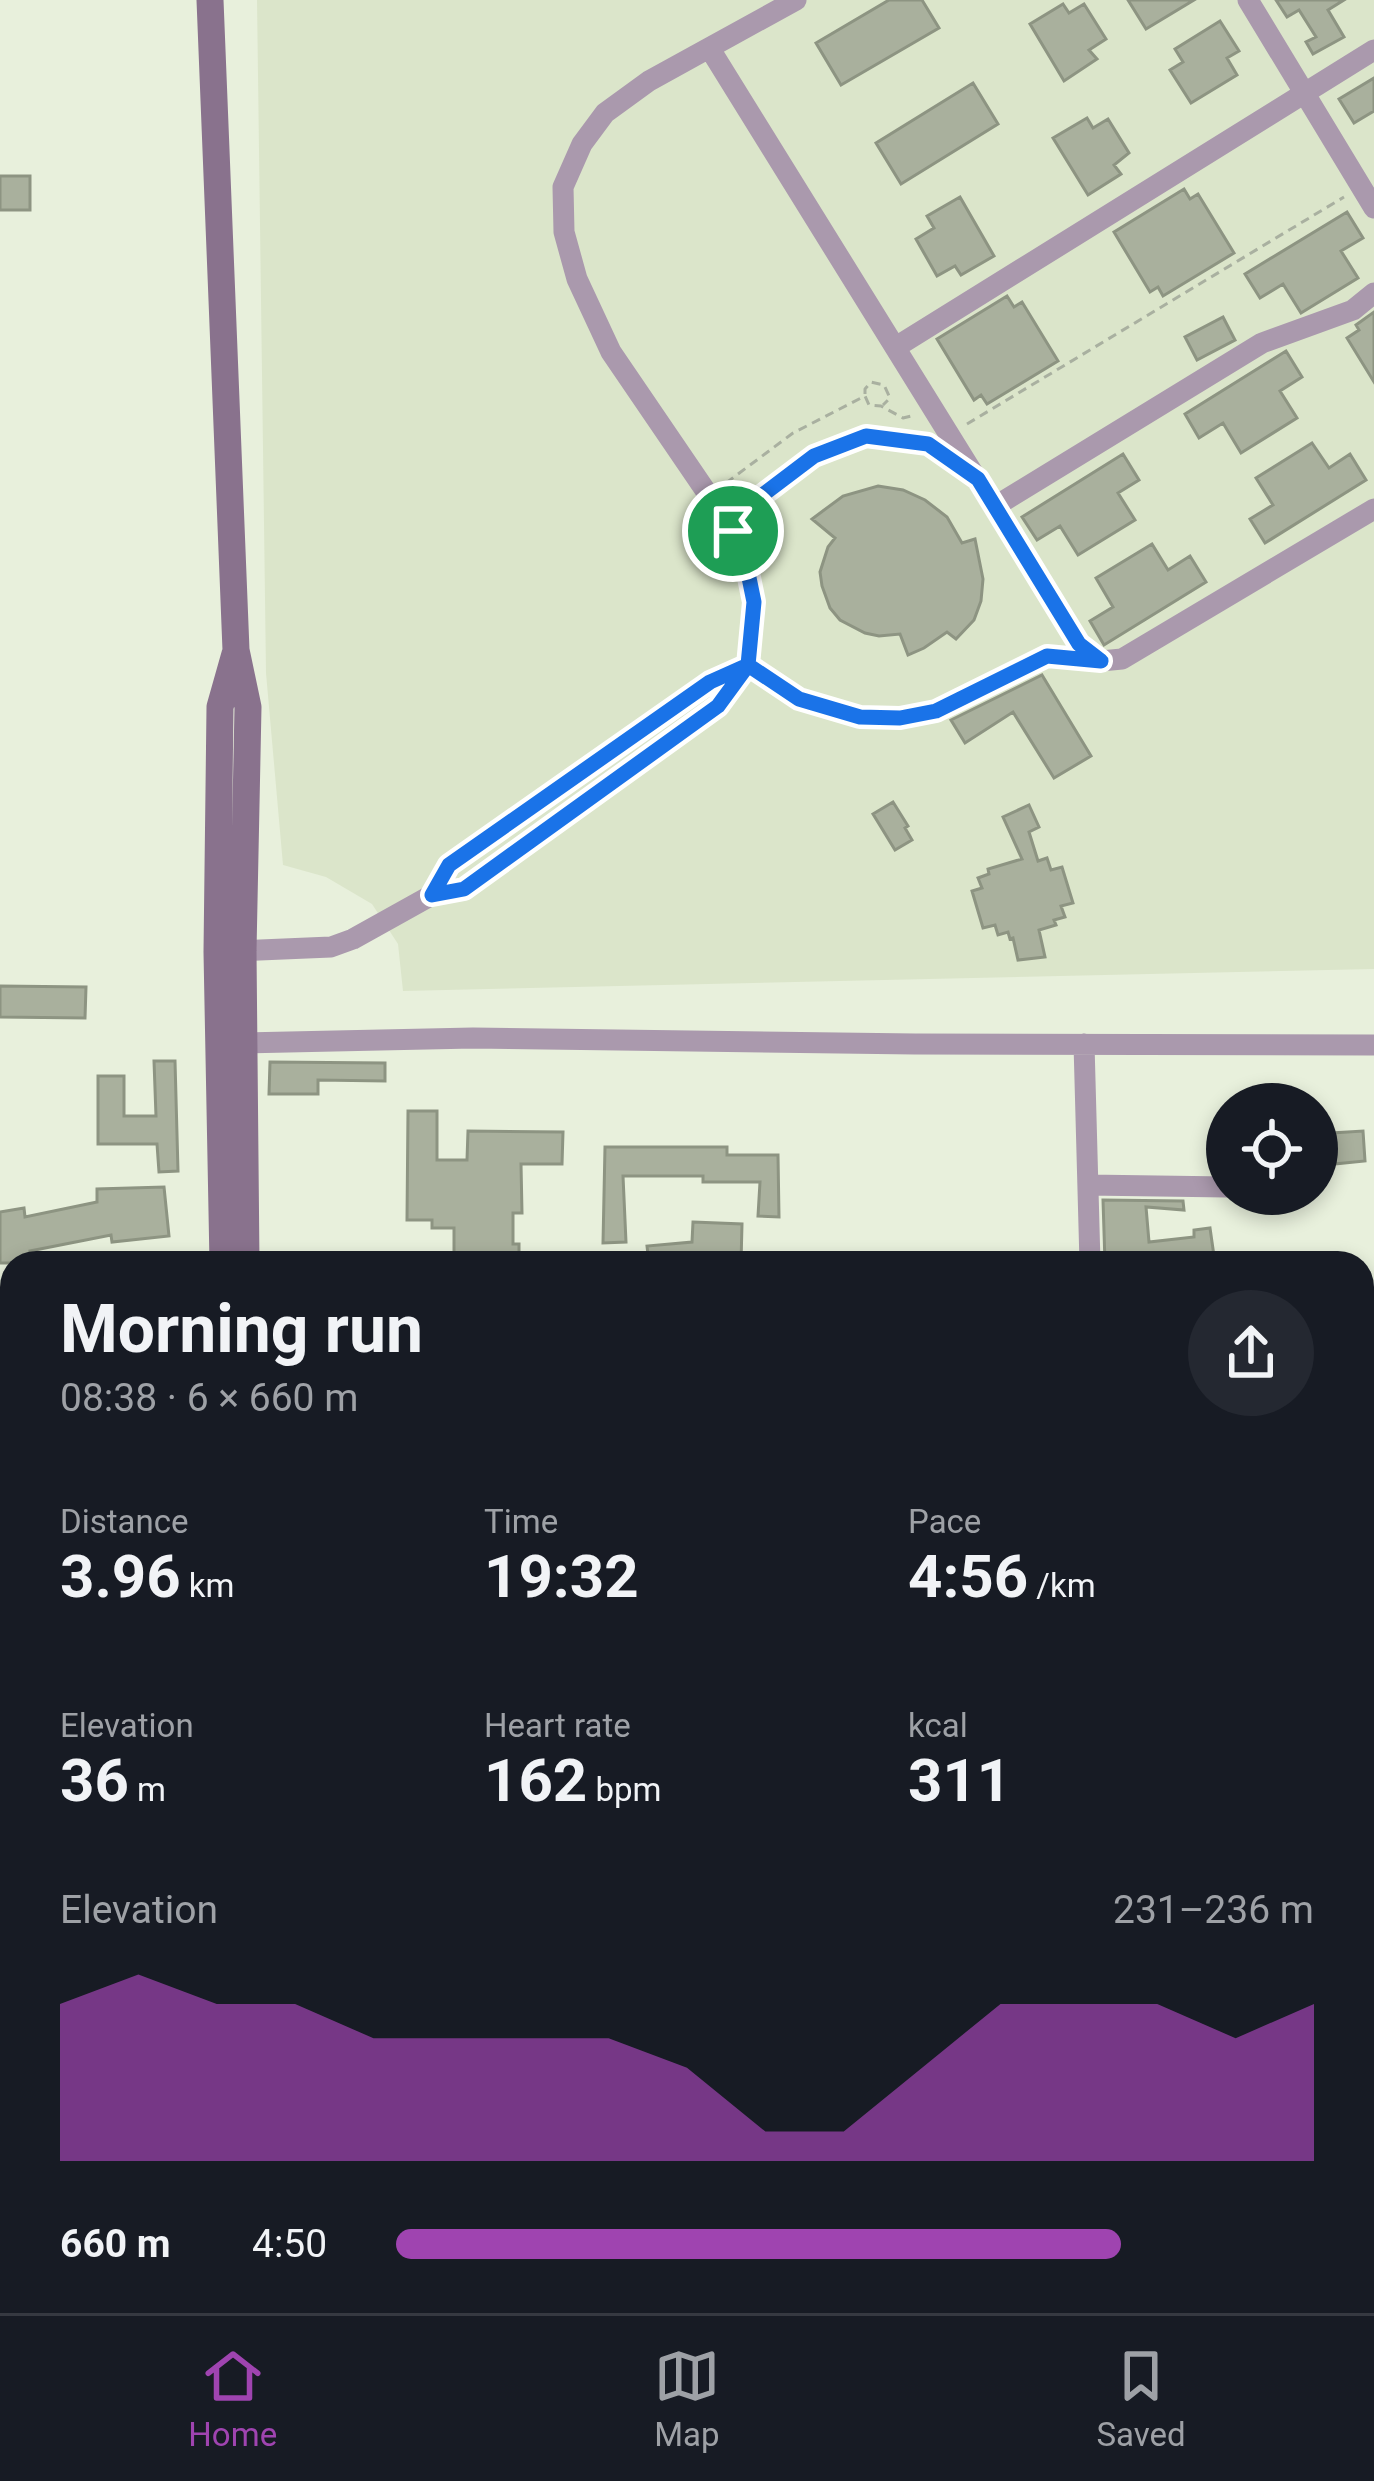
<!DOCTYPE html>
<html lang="en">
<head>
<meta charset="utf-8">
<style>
	body { margin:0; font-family:Roboto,sans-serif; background:#242831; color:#f1f3f6; height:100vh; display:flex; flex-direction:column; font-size:45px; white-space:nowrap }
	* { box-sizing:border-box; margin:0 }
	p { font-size:39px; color:#9ea1a6 }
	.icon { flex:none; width:66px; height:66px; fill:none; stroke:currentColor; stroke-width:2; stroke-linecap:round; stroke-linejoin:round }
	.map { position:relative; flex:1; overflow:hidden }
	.drawer { position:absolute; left:0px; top:1251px; width:1374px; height:1062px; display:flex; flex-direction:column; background:#171b24; border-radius:36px 36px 0 0; box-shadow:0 6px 18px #0003 }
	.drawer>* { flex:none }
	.controls { position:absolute; left:1206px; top:1083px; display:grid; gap:24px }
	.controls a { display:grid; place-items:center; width:132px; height:132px; border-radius:50%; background:#171b24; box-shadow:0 6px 18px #0003; font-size:60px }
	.pin { position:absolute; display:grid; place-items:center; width:102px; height:102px; color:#fff; margin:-51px; border:6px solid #fff; border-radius:50%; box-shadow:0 3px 12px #0007 }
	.round { display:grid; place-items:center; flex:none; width:126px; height:126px; border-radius:63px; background:#242831 }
	.overview { display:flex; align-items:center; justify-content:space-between; height:204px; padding:0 60px }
	h1 { font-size:66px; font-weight:700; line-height:90px }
	.stats { display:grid; grid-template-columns:repeat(3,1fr); gap:18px; height:204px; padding:12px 60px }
	.stats div { display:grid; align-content:center }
	.stats b { font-size:60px; font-weight:700 }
	.stats small { font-size:33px; font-weight:400 }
	.stats p { font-size:33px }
	.chart { height:336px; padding:24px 60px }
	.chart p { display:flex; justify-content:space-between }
	.chart svg { width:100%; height:216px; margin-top:12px; fill:#9f44b0; opacity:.7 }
	ul { padding:0 60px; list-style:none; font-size:39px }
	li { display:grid; grid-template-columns:192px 144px 1fr; align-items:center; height:90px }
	li i { height:30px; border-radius:15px; background:#9f44b0 }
	.tabs { display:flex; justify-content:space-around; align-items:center; height:168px; border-top:3px solid #363941; background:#171b24; font-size:33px; color:#9ea1a6 }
	.tabs a { display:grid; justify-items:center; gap:6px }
	.tabs .active { color:#9f44b0 }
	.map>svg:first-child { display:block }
	.built { fill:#dbe5ca }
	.building { fill:#a9b09d; stroke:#8d9482; stroke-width:3 }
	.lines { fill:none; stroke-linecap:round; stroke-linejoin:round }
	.path { stroke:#a9b0a0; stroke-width:3; stroke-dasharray:9 6; stroke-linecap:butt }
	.street { stroke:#aa99ad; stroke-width:21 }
	.secondary { stroke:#89728d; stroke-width:27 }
	.route-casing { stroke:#fff; stroke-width:24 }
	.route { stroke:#1a73e8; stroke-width:15 }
</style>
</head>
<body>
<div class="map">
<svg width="1374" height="2313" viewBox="0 0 1374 2313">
	<rect width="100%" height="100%" fill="#e8f0dc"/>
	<!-- built -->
	<path class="built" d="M 257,0 L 1374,0 L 1374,969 L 403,991 L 398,944 L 372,904 L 326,877 L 283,865 L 266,673 Z"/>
	<!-- building -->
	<path class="building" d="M 889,0 L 922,0 L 939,28 L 841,85 L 816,43 Z
		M 1128,0 L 1194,0 L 1146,29 Z
		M 1276,0 L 1344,0 L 1328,10 L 1344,37 L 1313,54 L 1306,42 L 1316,37 L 1299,10 L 1287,17 Z
		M 1063,4 L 1069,13 L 1084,4 L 1106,39 L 1089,50 L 1097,59 L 1064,81 L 1030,24 Z
		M 1220,21 L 1239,51 L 1227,58 L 1237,75 L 1191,103 L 1170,70 L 1183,62 L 1175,49 Z
		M 1374,78 L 1374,111 L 1354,123 L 1339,99 Z
		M 973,83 L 998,124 L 901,184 L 876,143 Z
		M 1087,118 L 1093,128 L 1108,119 L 1129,153 L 1114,165 L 1121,174 L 1088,195 L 1053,138 Z
		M 0,176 L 30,176 L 30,210 L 0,210 Z
		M 1184,189 L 1190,199 L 1198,194 L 1234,253 L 1163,296 L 1158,287 L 1150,292 L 1114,232 Z
		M 960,197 L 994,256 L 961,275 L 955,266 L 937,276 L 916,239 L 934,228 L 927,216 Z
		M 1347,212 L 1363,238 L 1341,251 L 1358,278 L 1301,313 L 1283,284 L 1260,298 L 1245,274 Z
		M 1007,296 L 1014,307 L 1022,302 L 1058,361 L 987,404 L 981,395 L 974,400 L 937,339 Z
		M 1374,312 L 1374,382 L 1347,338 L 1359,330 L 1356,325 Z
		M 1223,317 L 1235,340 L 1197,360 L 1185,337 Z
		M 1286,351 L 1302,377 L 1280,391 L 1297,418 L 1241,453 L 1223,423 L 1199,438 L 1185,414 Z
		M 1312,443 L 1329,468 L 1350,454 L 1366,480 L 1265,543 L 1250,519 L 1273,505 L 1256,478 Z
		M 1123,454 L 1139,480 L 1118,493 L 1135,520 L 1078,555 L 1060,526 L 1037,540 L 1022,517 Z
		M 878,486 L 903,490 L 925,500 L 947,517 L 962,543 L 975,539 L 983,579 L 981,601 L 974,620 L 956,639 L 947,632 L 924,648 L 908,655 L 900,634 L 879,636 L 865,633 L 840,620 L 830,608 L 822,586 L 820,572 L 828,547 L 835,538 L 812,519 L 843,496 Z
		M 1152,544 L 1168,570 L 1190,556 L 1206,582 L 1104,645 L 1090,621 L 1113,607 L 1096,578 Z
		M 1042,675 L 1091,756 L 1054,778 L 1013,712 L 965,743 L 951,720 Z
		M 893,802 L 908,826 L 905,828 L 912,840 L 895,850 L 873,814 Z
		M 1029,805 L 1039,827 L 1029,832 L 1038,861 L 1047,858 L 1051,870 L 1062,867 L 1073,903 L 1061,906 L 1065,917 L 1054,920 L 1056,925 L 1039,930 L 1045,957 L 1018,960 L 1013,938 L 1010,939 L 1008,932 L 998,935 L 995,925 L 983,928 L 972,891 L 982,888 L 978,878 L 989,874 L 988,869 L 1022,859 L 1003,817 Z
		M 0,986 L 86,987 L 85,1018 L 0,1017 Z
		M 154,1061 L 175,1061 L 178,1171 L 159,1172 L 157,1144 L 98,1144 L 98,1076 L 124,1076 L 124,1116 L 156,1116 Z
		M 270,1062 L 385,1063 L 385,1081 L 318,1080 L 318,1094 L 269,1094 Z
		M 408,1111 L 437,1111 L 437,1160 L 467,1160 L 468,1131 L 563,1132 L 562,1164 L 521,1164 L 522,1213 L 513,1213 L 513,1244 L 519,1244 L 519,1263 L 454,1263 L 454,1228 L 432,1228 L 432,1220 L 407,1220 Z
		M 1363,1131 L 1365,1161 L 1334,1164 L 1332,1133 Z
		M 605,1147 L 727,1147 L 727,1155 L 778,1155 L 779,1217 L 758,1216 L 760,1182 L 703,1182 L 703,1176 L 623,1176 L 626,1242 L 603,1243 Z
		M 164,1187 L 169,1236 L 112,1242 L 111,1235 L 30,1251 L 32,1263 L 0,1263 L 0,1212 L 24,1208 L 25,1217 L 97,1202 L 97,1189 Z
		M 1103,1200 L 1183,1201 L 1184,1210 L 1146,1207 L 1149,1242 L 1194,1237 L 1194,1230 L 1210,1228 L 1215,1263 L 1105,1263 Z
		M 693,1222 L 742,1224 L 741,1263 L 649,1263 L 647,1246 L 692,1242 Z"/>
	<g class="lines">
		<!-- path -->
		<path class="path" d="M 865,394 L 865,389 L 871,382 L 884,385 L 890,398 L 883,405
			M 967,424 L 1344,197
			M 726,483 L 793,433 L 865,396 L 869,405 L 881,406 L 903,418 L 915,415"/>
		<!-- street -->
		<path class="street" d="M 1248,0 L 1374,208
			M 710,49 L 1079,644 L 1101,661
			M 896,347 L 1374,50
			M 994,507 L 1262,343 L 1353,310 L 1374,293
			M 733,531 L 749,506 L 814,456 L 866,436 L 929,444 L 970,474
			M 748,665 L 799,699 L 860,717 L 900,718 L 936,711 L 1047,656 L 1101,661 L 1122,659 L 1374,509
			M 432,895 L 449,865 L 710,682 L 748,665
			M 233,951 L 331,947 L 353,939 L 432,895 L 464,889 L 719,706 L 748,665 L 754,602 L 746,563 L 733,531 L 611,352 L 577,279 L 564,232 L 563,187 L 582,144 L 605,113 L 649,81 L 796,0
			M 244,1043 L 473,1038 L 915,1044 L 1374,1045
			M 1084,1044 L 1090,1263
			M 1088,1185 L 1227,1187
			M 0,1316 L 12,1317
			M 1362,1344 L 1374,1344
			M 0,1668 L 12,1669
			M 1362,1708 L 1374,1707
			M 1362,1748 L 1374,2039
			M 0,1812 L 12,1813
			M 0,2033 L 12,2034
			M 61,2301 L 62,2313
			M 385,2301 L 385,2313
			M 1167,2301 L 1167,2313
			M 560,2313 L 560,2301
			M 677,2313 L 677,2301
			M 809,2313 L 809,2301
			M 966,2313 L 968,2301"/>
		<!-- secondary -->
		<path class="secondary" d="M 210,0 L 236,650 L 248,707 L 243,951 L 246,1263
			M 223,1263 L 217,952 L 220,707 L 235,654
			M 0,2210 L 12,2211
			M 1362,2215 L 1374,2215
			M 211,2301 L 211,2313
			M 234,2301 L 234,2313"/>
	</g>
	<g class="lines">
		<defs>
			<path id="route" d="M 733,531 L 746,563 L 754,602 L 748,665 L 710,682 L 449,865 L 432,895 L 464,889 L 718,706 L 748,665 L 799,699 L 860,717 L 900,718 L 936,711 L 1047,656 L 1101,661 L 1079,644 L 978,479 L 928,444 L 866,436 L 814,456 L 748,506 L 733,531"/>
		</defs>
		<!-- route casing -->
		<use href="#route" class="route-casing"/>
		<!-- route -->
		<use href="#route" class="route"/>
	</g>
</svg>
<div class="controls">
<a><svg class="icon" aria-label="locate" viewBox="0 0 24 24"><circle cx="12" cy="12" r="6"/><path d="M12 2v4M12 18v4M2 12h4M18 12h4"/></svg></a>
</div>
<div class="pin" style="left:733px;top:531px;background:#1e9e55"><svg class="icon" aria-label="arrive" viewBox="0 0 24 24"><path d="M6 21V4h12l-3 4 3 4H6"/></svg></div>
<section class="drawer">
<div class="overview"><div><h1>Morning run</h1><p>08:38 · 6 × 660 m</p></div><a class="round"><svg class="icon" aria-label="share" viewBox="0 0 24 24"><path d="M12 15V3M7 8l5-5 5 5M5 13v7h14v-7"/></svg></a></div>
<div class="stats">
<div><p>Distance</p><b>3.96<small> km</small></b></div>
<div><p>Time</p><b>19:32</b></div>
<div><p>Pace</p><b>4:56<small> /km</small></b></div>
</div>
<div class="stats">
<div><p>Elevation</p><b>36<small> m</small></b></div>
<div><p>Heart rate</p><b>162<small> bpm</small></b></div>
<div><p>kcal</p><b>311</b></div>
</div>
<div class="chart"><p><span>Elevation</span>231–236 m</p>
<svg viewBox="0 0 160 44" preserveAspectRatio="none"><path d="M0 44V12L10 6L20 12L30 12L40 19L50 19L60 19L70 19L80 25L90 38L100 38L110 25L120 12L130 12L140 12L150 19L160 12V44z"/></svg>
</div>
<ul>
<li><b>660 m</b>4:50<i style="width:79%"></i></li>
</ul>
</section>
</div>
<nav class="tabs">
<a class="active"><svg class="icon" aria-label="home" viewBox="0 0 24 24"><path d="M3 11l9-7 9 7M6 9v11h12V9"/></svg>Home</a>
<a><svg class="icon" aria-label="map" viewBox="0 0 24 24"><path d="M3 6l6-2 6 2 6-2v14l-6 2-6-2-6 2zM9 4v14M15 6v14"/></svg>Map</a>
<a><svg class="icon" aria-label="saved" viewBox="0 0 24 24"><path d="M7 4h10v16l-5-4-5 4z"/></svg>Saved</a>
</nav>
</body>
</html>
